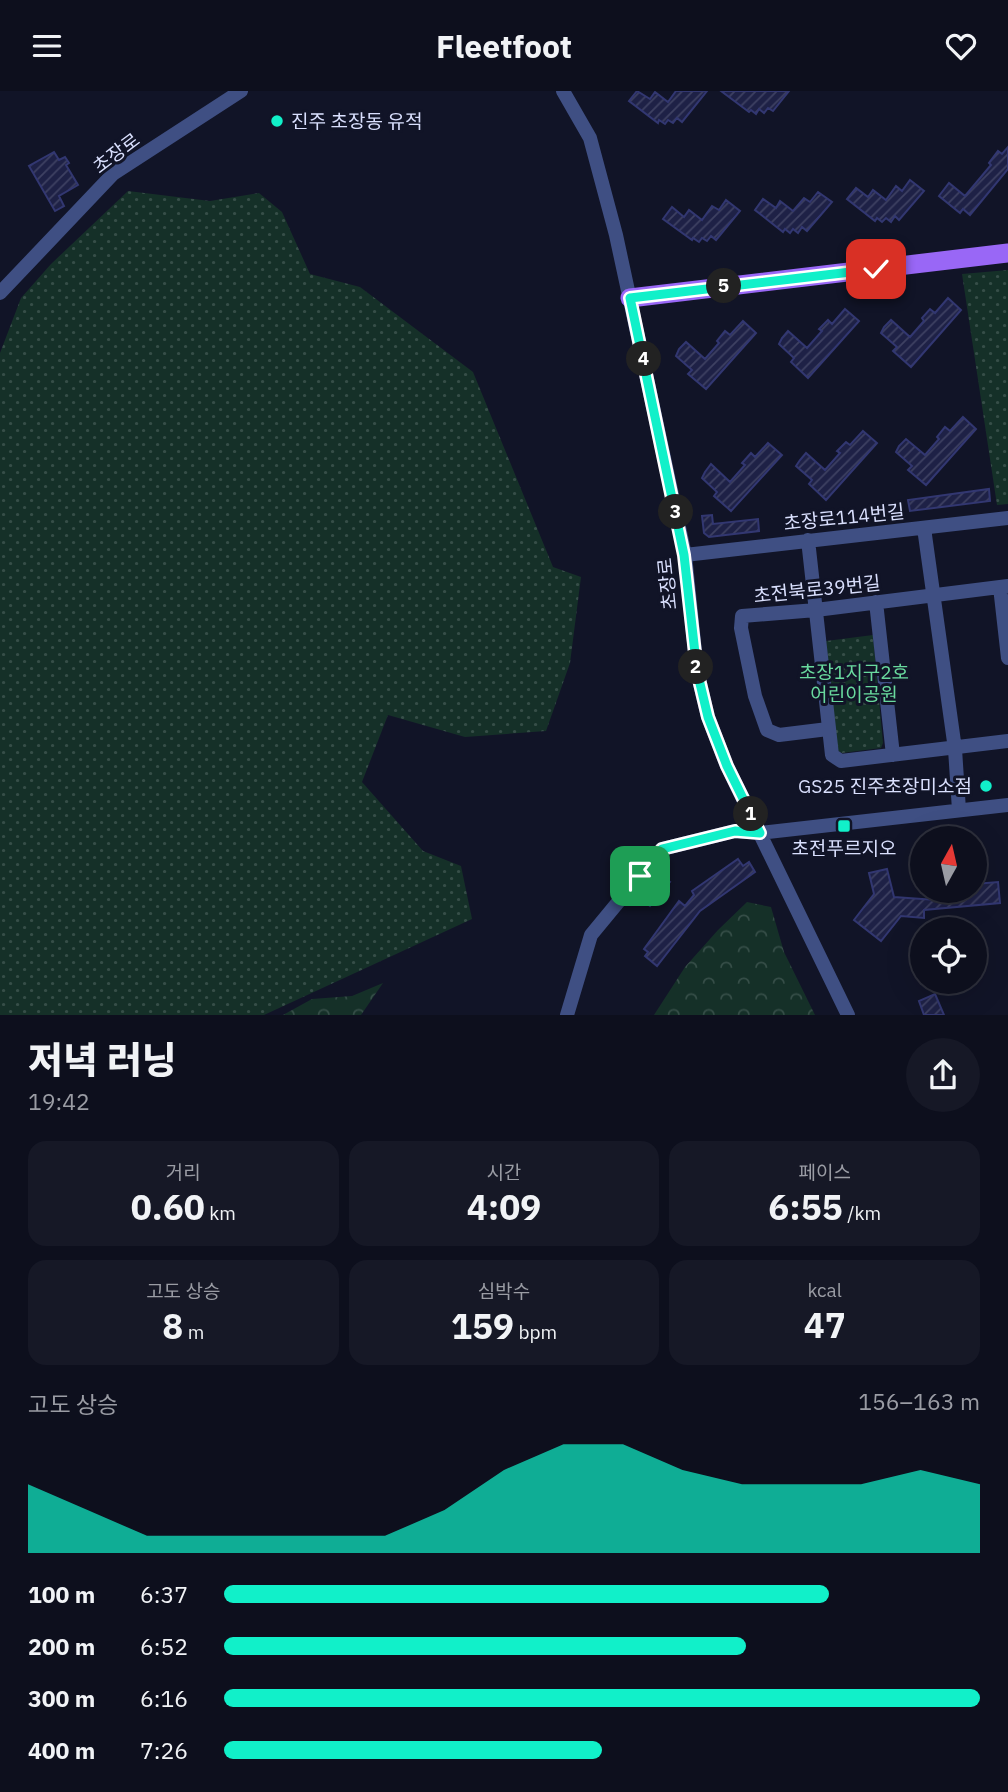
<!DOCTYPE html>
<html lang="ko">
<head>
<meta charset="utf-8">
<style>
	body { margin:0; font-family:"IBM Plex Sans","Noto Sans KR",sans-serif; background:#161826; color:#f1f3f6; height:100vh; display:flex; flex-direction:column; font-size:26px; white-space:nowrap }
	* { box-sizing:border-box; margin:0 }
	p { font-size:23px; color:#9a9ca4 }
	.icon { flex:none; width:38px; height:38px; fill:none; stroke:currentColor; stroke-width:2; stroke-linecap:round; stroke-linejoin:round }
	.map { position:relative; height:924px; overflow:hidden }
	.panel { display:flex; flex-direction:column; background:#0d0f1d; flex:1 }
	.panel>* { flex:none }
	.needle { width:46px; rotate:8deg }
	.controls { position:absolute; left:910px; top:735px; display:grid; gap:14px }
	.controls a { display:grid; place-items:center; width:77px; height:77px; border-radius:50%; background:#0d0f1d; box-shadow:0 7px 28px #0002,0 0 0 2px #2d2f3b; font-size:35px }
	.pin { position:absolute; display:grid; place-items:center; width:60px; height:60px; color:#fff; margin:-30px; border-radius:14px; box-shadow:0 4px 10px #0006 }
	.km { position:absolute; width:35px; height:35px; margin:-18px; border-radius:50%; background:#222; color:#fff; font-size:19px; line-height:35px; text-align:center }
	.round { display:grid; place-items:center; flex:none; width:74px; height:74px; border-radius:37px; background:#161826 }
	.overview { display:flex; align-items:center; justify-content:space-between; height:119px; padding:0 28px }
	h1 { font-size:38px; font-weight:800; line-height:52px }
	.stats { display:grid; grid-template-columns:repeat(3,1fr); gap:10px; height:119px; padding:7px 28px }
	.stats div { display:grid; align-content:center; border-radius:18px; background:#161826; text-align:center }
	.stats b { font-size:35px; font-weight:800 }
	.stats small { font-size:19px; font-weight:400 }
	.stats p { font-size:19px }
	.chart { height:196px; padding:14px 28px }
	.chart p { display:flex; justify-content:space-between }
	.chart svg { width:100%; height:126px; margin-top:7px; fill:#11f0c9; opacity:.7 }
	ul { padding:0 28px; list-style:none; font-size:23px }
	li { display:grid; grid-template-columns:112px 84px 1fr; align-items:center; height:52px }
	li i { height:18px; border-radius:9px; background:#11f0c9 }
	header { display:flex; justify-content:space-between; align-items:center; height:91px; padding:0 28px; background:#0d0f1d; font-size:32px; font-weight:800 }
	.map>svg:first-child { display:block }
	.forest { fill:url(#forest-crowns) }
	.park { fill:url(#park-dots) }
	.building { fill:url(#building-hatch); stroke:#323771; stroke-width:2 }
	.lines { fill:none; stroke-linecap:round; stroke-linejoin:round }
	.minor { stroke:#3f4f83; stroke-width:14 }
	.major { stroke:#9967f6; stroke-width:19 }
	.route-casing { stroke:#fff; stroke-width:14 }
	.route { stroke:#11f0c9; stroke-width:9 }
	.poi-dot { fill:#11f0c9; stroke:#111427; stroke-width:2.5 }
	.labels { text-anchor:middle; stroke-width:6; stroke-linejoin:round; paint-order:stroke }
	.poi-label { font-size:19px; fill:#d9dffd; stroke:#111427; text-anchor:start }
	.street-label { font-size:19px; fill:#d9dffd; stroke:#111427 }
	.park-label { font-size:19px; fill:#69d99e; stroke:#111427 }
</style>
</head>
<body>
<header><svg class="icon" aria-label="menu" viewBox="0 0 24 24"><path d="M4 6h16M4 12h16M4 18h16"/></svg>Fleetfoot<svg class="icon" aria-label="heart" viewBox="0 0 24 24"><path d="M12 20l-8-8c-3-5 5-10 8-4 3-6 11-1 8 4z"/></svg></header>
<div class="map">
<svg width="1008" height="924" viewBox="0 0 1008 924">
	<defs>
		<pattern id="forest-crowns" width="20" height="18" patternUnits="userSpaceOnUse" patternTransform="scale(1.75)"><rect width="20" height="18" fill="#153028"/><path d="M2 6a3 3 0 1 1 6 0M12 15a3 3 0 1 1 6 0" fill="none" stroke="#364e48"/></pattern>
		<pattern id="park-dots" width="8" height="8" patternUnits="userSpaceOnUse" patternTransform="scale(1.75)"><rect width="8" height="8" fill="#153028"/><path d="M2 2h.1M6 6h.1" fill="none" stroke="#364e48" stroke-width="1.8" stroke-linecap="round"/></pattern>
		<pattern id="building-hatch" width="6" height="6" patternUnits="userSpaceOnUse" patternTransform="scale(1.75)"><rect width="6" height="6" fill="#1e2146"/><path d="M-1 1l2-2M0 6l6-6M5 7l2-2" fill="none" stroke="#3e4162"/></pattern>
	</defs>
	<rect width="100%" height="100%" fill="#111427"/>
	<!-- forest -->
	<path class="forest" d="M 747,811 L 771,816 L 784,861 L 815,924 L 654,924 L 685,876 L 718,839 Z
		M 383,892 L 361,924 L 283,924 L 312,908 L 352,905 Z"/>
	<!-- park -->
	<path class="park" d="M 128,100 L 210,110 L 259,102 L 282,121 L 310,183 L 360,196 L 473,281 L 553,476 L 581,486 L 570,572 L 546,640 L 465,646 L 388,624 L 362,691 L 423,760 L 461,775 L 472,828 L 264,924 L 0,924 L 0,262 L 21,207 L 51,173 Z
		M 1008,179 L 1008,413 L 997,414 L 962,183 Z
		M 873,544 L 883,652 L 881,657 L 842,662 L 837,659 L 826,550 Z"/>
	<!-- building -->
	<path class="building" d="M 637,0 L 650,8 L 655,1 L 668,11 L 676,0 L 707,0 L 682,31 L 677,27 L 673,32 L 668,29 L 665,33 L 659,29 L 658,32 L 629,10 Z
		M 721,0 L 789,0 L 773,20 L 768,17 L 764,22 L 759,18 L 756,23 L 751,19 L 749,21 Z
		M 1008,56 L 1008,78 L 970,124 L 963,118 L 960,122 L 939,105 L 949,92 L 965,105 L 991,74 L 989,72 L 998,60 L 1002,63 Z
		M 54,61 L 59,69 L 65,66 L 69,72 L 66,74 L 78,94 L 59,105 L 64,115 L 55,120 L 29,75 Z
		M 910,89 L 924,100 L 899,129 L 895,125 L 891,131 L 886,127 L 882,131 L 877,127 L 875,130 L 847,108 L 856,97 L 868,106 L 873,99 L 886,109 L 896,95 L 902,100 Z
		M 818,101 L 832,111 L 807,140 L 802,136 L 798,142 L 793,138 L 790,142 L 785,138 L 783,141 L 755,119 L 763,108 L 776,117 L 780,110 L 793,120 L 804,107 L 810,111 Z
		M 726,109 L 740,120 L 716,149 L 711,145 L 707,150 L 702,147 L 699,151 L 693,147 L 692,149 L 663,128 L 672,116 L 684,126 L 689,119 L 702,129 L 712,115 L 719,119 Z
		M 948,207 L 961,219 L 911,276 L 893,260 L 897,256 L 881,242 L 884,236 L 891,229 L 910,246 L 924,230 L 922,227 L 930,218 L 935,222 Z
		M 845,218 L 859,230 L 808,287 L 791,271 L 794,267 L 779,253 L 782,247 L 788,240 L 807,257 L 822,240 L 819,238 L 828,229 L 832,233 Z
		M 743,230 L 756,242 L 706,298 L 688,283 L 692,279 L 676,265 L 679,258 L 686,251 L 705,268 L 719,252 L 717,250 L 725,240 L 730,244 Z
		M 963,326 L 976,338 L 926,394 L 908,379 L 912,375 L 896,361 L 899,355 L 906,348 L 925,364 L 939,348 L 937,346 L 945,336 L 950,340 Z
		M 863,340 L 877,352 L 826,409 L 809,393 L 812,389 L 796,375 L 800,369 L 806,362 L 825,379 L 840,362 L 837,360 L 846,351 L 850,354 Z
		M 768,352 L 782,364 L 731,420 L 714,405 L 717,401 L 702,387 L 705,381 L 711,373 L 730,391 L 745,374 L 742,372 L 751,362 L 755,366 Z
		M 989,398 L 990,410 L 910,420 L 908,409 Z
		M 712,424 L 713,433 L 758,428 L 759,440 L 709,446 L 704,442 L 702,425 Z
		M 738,768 L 743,775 L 749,771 L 755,781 L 700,820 L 657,875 L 645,865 L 648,861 L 644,858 L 679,810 L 685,815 L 694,804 L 692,800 Z
		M 887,778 L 894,806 L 936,809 L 935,800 L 975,800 L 975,793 L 998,791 L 1000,812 L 924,819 L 924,827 L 901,825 L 881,850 L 854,829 L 874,803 L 869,782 Z
		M 660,783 L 670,791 L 650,815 L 640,806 Z
		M 935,903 L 944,924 L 924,924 L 919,910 Z"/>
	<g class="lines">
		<!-- minor -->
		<path class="minor" d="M 563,0 L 590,47 L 616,144 L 685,464 L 697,580 L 708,626 L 727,675 L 848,924
			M 0,202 L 113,83 L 241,0
			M 924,437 L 955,658 L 959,719
			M 808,449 L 832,664 L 841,670 L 1008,650
			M 685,464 L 1008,427
			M 1000,496 L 1008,567
			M 876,511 L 893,664
			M 828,638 L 779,644 L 767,639 L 755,605 L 741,537 L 742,525 L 816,519 L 1008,495
			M 567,924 L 591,844 L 662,758 L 735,740 L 760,742 L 1008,714"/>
		<!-- major -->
		<path class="major" d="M 630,207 L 1008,162"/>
	</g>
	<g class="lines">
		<defs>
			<path id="route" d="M 640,785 L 662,758 L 735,740 L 760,742 L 727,675 L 708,626 L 697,580 L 684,464 L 630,207 L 876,178"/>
		</defs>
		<!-- route casing -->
		<use href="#route" class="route-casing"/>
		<!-- route -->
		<use href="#route" class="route"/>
	</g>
	<!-- markers -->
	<g class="poi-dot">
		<circle cx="277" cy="30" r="7"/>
		<circle cx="986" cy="695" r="7"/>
		<rect x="837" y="728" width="14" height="14" rx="3.5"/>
	</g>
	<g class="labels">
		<!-- poi labels -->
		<g class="poi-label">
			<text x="291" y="37">진주 초장동 유적</text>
			<text x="972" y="702" text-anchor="end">GS25 진주초장미소점</text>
			<text x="844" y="764" text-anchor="middle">초전푸르지오</text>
		</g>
		<!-- street labels -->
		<g class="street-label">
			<text transform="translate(116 62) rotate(-37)" y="7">초장로</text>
			<text transform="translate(844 426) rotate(-6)" y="7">초장로114번길</text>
			<text transform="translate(667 493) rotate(-96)" y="7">초장로</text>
			<text transform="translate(817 498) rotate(-6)" y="7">초전북로39번길</text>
		</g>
		<!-- park labels -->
		<g class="park-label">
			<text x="854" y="588">초장1지구2호<tspan x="854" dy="22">어린이공원</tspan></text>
		</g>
	</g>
</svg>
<div class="controls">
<a><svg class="needle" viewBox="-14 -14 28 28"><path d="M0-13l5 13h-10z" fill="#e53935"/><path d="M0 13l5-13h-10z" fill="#9a9ca4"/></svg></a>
<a><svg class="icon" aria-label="locate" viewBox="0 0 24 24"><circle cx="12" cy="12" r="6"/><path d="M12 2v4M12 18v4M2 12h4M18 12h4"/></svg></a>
</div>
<div class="pin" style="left:640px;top:785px;background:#1e9e55"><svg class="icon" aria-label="arrive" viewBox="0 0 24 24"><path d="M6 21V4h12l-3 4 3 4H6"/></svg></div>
<div class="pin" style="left:876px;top:178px;background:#d93025"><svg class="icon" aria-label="check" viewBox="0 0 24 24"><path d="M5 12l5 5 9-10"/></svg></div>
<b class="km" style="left:751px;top:723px">1</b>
<b class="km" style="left:696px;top:576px">2</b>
<b class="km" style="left:676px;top:421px">3</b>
<b class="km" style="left:644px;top:268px">4</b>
<b class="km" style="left:724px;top:195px">5</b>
</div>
<section class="panel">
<div class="overview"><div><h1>저녁 러닝</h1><p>19:42</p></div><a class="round"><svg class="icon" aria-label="share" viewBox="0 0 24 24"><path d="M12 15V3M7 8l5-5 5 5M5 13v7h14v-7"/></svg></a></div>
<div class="stats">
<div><p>거리</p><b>0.60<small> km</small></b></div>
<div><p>시간</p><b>4:09</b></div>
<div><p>페이스</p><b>6:55<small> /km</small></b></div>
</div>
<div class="stats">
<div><p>고도 상승</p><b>8<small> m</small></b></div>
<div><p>심박수</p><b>159<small> bpm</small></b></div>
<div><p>kcal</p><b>47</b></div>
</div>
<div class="chart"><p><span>고도 상승</span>156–163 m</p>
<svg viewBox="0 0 160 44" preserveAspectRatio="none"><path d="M0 44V20L10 29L20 38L30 38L40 38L50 38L60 38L70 29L80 15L90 6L100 6L110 15L120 20L130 20L140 20L150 15L160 20V44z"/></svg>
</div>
<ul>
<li><b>100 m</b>6:37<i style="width:80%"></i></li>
<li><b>200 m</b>6:52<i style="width:69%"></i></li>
<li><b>300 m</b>6:16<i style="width:100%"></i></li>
<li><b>400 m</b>7:26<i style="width:50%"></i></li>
</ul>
</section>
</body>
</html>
